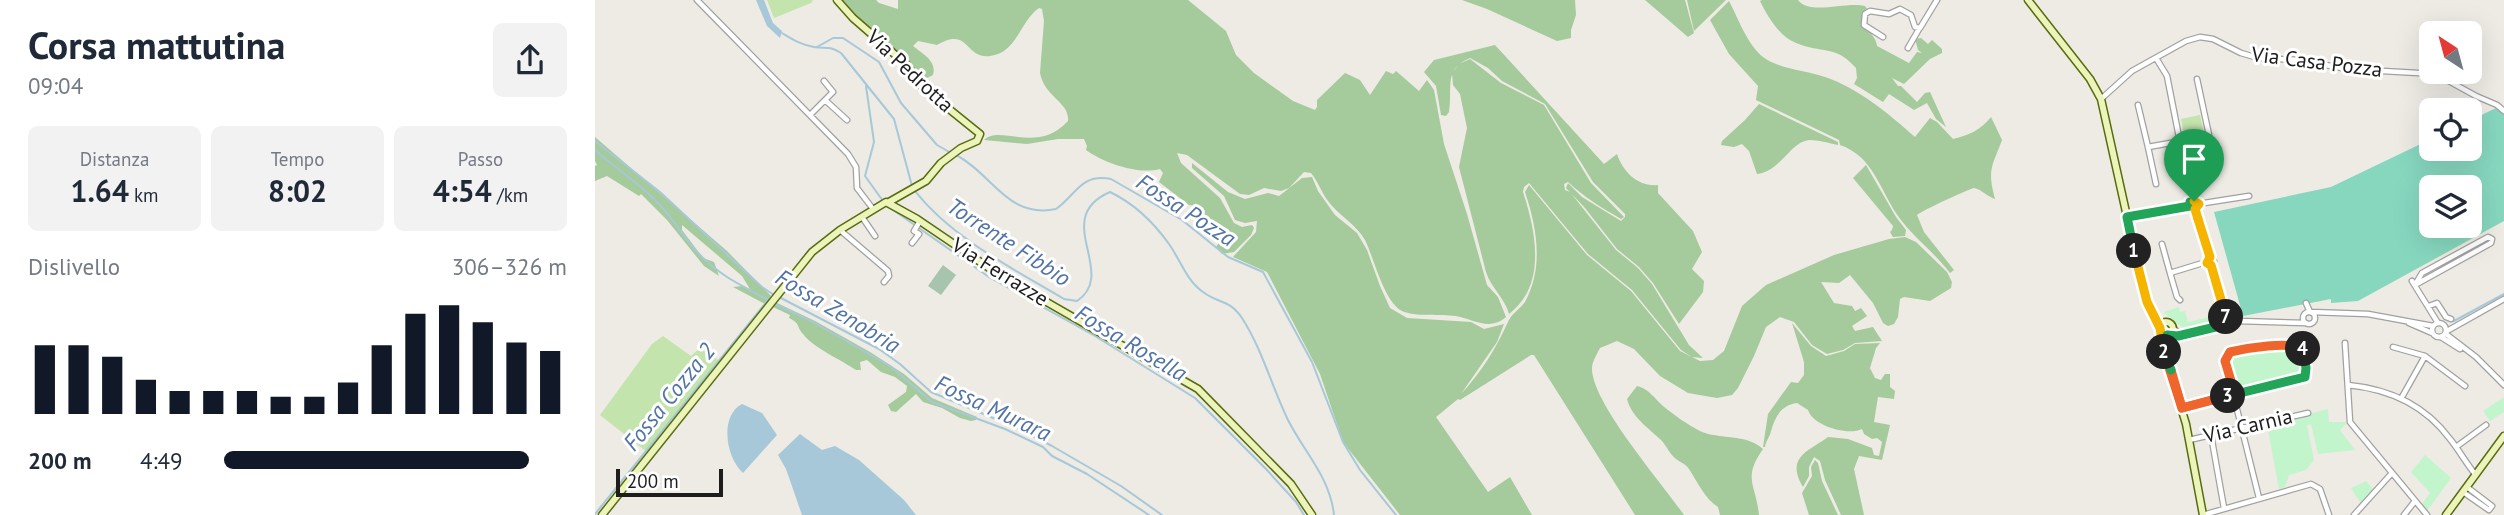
<!DOCTYPE html>
<html lang="it">
<head>
<meta charset="utf-8">
<style>
	body { margin:0; font-family:"PT Sans",sans-serif; background:#f2f2f3; color:#1f2937; height:100vh; display:flex; flex-direction:column; font-size:26px; white-space:nowrap }
	* { box-sizing:border-box; margin:0 }
	p { font-size:23px; color:#747a83 }
	.icon { flex:none; width:38px; height:38px; fill:none; stroke:currentColor; stroke-width:2; stroke-linecap:round; stroke-linejoin:round }
	.map { position:relative; flex:1; overflow:hidden }
	.sheet { display:flex; flex-direction:column; background:#fff; width:595px }
	.sheet>* { flex:none }
	.needle { width:46px; rotate:324deg }
	.fabs { position:absolute; left:1824px; top:21px; display:grid; gap:14px }
	.fabs a { display:grid; place-items:center; width:63px; height:63px; border-radius:10px; background:#fff; box-shadow:0 7px 28px #0002; font-size:35px }
	.scale { position:absolute; left:21px; bottom:18px; width:107px; box-sizing:border-box; padding-left:7px; border:4px solid #1d1d1d; border-top:0; font-size:19px; line-height:24px; white-space:nowrap; color:#1d1d1d; -webkit-text-stroke:5px #fff; paint-order:stroke }
	.pin { position:absolute; display:grid; place-items:center; width:60px; height:60px; color:#fff; margin:-72px -30px; border-radius:50% 50% 50% 0; rotate:-45deg; box-shadow:0 0 7px #0007 }
	.pin .icon { rotate:45deg }
	.km { position:absolute; width:35px; height:35px; margin:-18px; border-radius:50%; background:#222; color:#fff; font-size:19px; line-height:35px; text-align:center }
	.round { display:grid; place-items:center; flex:none; width:74px; height:74px; border-radius:10px; background:#f2f2f3 }
	.head { display:flex; align-items:center; justify-content:space-between; height:119px; padding:0 28px }
	h1 { font-size:38px; font-weight:700; line-height:52px }
	.metrics { display:grid; grid-template-columns:repeat(3,1fr); gap:10px; height:119px; padding:7px 28px }
	.metrics div { display:grid; align-content:center; border-radius:10px; background:#f2f2f3; text-align:center }
	.metrics b { font-size:30px; font-weight:700 }
	.metrics small { font-size:19px; font-weight:400 }
	.metrics p { font-size:19px }
	.chart { height:196px; padding:14px 28px }
	.chart p { display:flex; justify-content:space-between }
	.chart svg { width:100%; height:126px; margin-top:7px; stroke:#111827; stroke-width:6 }
	ul { padding:0 28px; list-style:none; font-size:23px }
	li { display:grid; grid-template-columns:112px 84px 1fr; align-items:center; height:52px }
	li i { height:18px; border-radius:9px; background:#111827 }
	main { display:flex; flex:1; min-height:0 }
	.map>svg:first-child { display:block }
	.grass { fill:#c3e4ad }
	.forest { fill:#a5ca9b }
	.cemetery { fill:#a7c4ae }
	.park { fill:#c3f5cc }
	.pitch { fill:#87d7bf; fill-rule:evenodd }
	.water { fill:#a7c8d8 }
	.lines { fill:none; stroke-linecap:round; stroke-linejoin:round }
	.stream { stroke:#a7c8d8; stroke-width:2 }
	.street-casing { stroke:#a1a1a1; stroke-width:7 }
	.secondary-casing { stroke:#586b0d; stroke-width:9 }
	.street { stroke:#fff; stroke-width:4.5 }
	.secondary { stroke:#ecf4bb; stroke-width:6 }
	.split-1-casing { stroke:#fff; stroke-width:14 }
	.split-2-casing { stroke:#fff; stroke-width:14 }
	.split-3-casing { stroke:#fff; stroke-width:14 }
	.split-4-casing { stroke:#fff; stroke-width:14 }
	.split-5-casing { stroke:#fff; stroke-width:14 }
	.split-6-casing { stroke:#fff; stroke-width:14 }
	.split-7-casing { stroke:#fff; stroke-width:14 }
	.split-8-casing { stroke:#fff; stroke-width:14 }
	.split-9-casing { stroke:#fff; stroke-width:14 }
	.split-1 { stroke:#22a559; stroke-width:9 }
	.split-2 { stroke:#f5b400; stroke-width:9 }
	.split-3 { stroke:#f0652b; stroke-width:9 }
	.split-4 { stroke:#22a559; stroke-width:9 }
	.split-5 { stroke:#f0652b; stroke-width:9 }
	.split-6 { stroke:#f0652b; stroke-width:9 }
	.split-7 { stroke:#22a559; stroke-width:9 }
	.split-8 { stroke:#f5b400; stroke-width:9 }
	.split-9 { stroke:#f5b400; stroke-width:9 }
	.labels { text-anchor:middle; stroke-width:6; stroke-linejoin:round; paint-order:stroke }
	.street-label { font-size:21px; fill:#1d1d1d; stroke:#fff }
	.water-label { font-size:23px; font-style:italic; fill:#5173a5; stroke:#fff }
</style>
</head>
<body>
<main>
<section class="sheet">
<div class="head"><div><h1>Corsa mattutina</h1><p>09:04</p></div><a class="round"><svg class="icon" aria-label="share" viewBox="0 0 24 24"><path d="M12 15V3M7 8l5-5 5 5M5 13v7h14v-7"/></svg></a></div>
<div class="metrics">
<div><p>Distanza</p><b>1.64<small> km</small></b></div>
<div><p>Tempo</p><b>8:02</b></div>
<div><p>Passo</p><b>4:54<small> /km</small></b></div>
</div>
<div class="chart"><p><span>Dislivello</span>306–326 m</p>
<svg viewBox="0 0 160 44" preserveAspectRatio="none"><path d="M5 44V20M15 44V20M25 44V24M35 44V32M45 44V36M55 44V36M65 44V36M75 44V38M85 44V38M95 44V33M105 44V20M115 44V9M125 44V6M135 44V12M145 44V19M155 44V22"/></svg>
</div>
<ul>
<li><b>200 m</b>4:49<i style="width:89%"></i></li>
</ul>
</section>
<div class="map">
<svg width="1909" height="515" viewBox="0 0 1909 515">
	<rect width="100%" height="100%" fill="#edebe4"/>
	<!-- grass -->
	<path class="grass" d="M 172,0 L 218,0 L 216,3 L 179,18 Z
		M 1605,115 L 1609,133 L 1592,137 L 1589,135 L 1586,119 Z
		M 68,336 L 96,356 L 107,346 L 125,362 L 52,452 L 5,415 L 57,344 Z"/>
	<!-- forest -->
	<path class="forest" d="M 247,0 L 281,0 L 284,3 L 303,9 L 303,0 L 593,0 L 631,31 L 641,55 L 659,73 L 698,101 L 720,110 L 722,107 L 722,100 L 750,73 L 765,80 L 775,95 L 791,71 L 798,74 L 801,71 L 824,91 L 832,80 L 839,90 L 849,144 L 872,214 L 892,285 L 903,297 L 911,317 C 895,331 880,320 861,316 C 847,314 819,317 807,311 C 789,302 779,258 770,240 C 761,224 743,215 733,201 C 726,192 723,181 716,173 L 709,172 L 694,188 L 686,191 L 669,188 L 654,195 L 645,194 L 592,155 L 582,153 L 586,163 L 625,198 L 639,223 L 647,227 L 657,225 L 659,228 L 656,235 L 639,252 L 627,254 L 621,247 L 633,230 L 616,236 C 607,227 608,215 601,206 L 594,205 L 564,182 L 568,173 L 565,169 C 543,175 509,163 491,150 L 492,146 L 489,139 L 463,139 L 432,144 L 389,140 C 406,124 442,155 473,121 C 475,102 450,98 445,73 L 449,21 L 447,9 L 444,8 C 425,21 422,53 395,56 C 369,59 375,26 342,45 L 323,41 L 318,46 C 328,54 342,61 338,75 L 326,81 C 304,49 270,30 247,0 Z
		M 867,0 L 980,0 L 981,15 L 976,30 L 976,38 L 962,41 L 892,9 Z
		M 1050,0 L 1090,0 L 1099,33 L 1093,37 Z
		M 1092,0 L 1131,0 L 1099,31 Z
		M 1167,0 L 1203,0 C 1215,16 1251,1 1270,6 L 1272,9 L 1267,19 L 1270,21 C 1271,32 1281,35 1282,46 L 1314,63 L 1322,52 L 1327,53 L 1323,50 L 1320,39 L 1326,38 L 1333,44 L 1337,40 L 1347,49 L 1347,53 L 1335,59 L 1309,84 L 1297,78 L 1303,86 L 1306,86 L 1322,102 L 1330,93 L 1335,92 L 1351,127 L 1341,119 L 1332,103 L 1319,110 L 1294,94 L 1288,102 L 1259,84 L 1262,78 L 1261,68 C 1240,44 1227,54 1201,43 C 1184,36 1173,17 1165,1 Z
		M 1134,1 C 1143,18 1152,44 1168,57 C 1186,70 1210,70 1230,77 C 1263,88 1294,114 1320,137 L 1335,118 L 1342,122 L 1358,139 C 1374,135 1386,130 1396,117 L 1407,140 C 1397,167 1392,169 1400,199 C 1393,197 1386,189 1379,188 C 1376,188 1326,211 1322,215 L 1329,232 L 1359,270 L 1355,273 C 1339,252 1318,237 1303,216 C 1285,190 1278,156 1245,145 L 1244,140 L 1161,100 L 1163,86 L 1134,54 L 1115,20 Z
		M 900,45 L 1009,164 L 1022,154 C 1028,172 1043,187 1063,185 L 1063,193 L 1098,231 L 1107,252 L 1097,269 L 1109,281 L 1108,292 L 1084,324 L 1058,283 L 1044,267 L 1022,249 L 990,208 L 971,188 L 973,183 L 987,197 L 1026,221 L 1030,217 L 1030,214 L 998,182 L 950,104 L 907,81 L 893,68 L 875,58 C 848,69 858,87 854,112 L 851,116 L 846,115 L 841,86 L 829,72 L 839,60 Z
		M 875,59 L 906,83 L 949,105 L 996,183 L 1029,217 L 1026,219 C 1007,208 989,197 973,182 L 969,184 L 970,190 L 975,192 L 1021,250 L 1043,268 L 1057,284 L 1094,345 L 1108,358 L 1097,357 L 1086,350 L 1037,290 L 993,254 L 934,183 L 929,187 L 928,192 C 941,232 952,285 914,314 C 910,298 896,288 891,272 L 864,167 L 872,128 L 865,94 L 858,85 L 857,73 L 864,64 Z
		M 1164,104 L 1243,142 L 1243,145 C 1234,143 1223,140 1214,140 C 1195,142 1185,172 1162,174 L 1154,151 L 1147,144 L 1139,147 L 1126,145 L 1127,141 L 1150,120 Z
		M 0,137 L 132,251 L 176,296 L 170,304 L 138,287 L 148,286 L 155,289 L 147,276 L 87,225 L 87,230 L 108,258 L 119,262 L 124,276 L 109,266 L 72,220 L 46,194 L 44,196 L 12,176 L 0,181 L 0,166 L 2,165 L 0,161 Z
		M 597,163 L 633,192 L 650,199 L 673,193 L 684,196 L 707,178 L 717,177 L 723,191 L 740,215 L 762,233 L 772,250 L 785,286 L 795,308 L 812,318 L 876,322 L 889,329 L 909,324 L 902,342 L 866,394 C 887,371 900,350 913,322 C 916,314 925,309 930,302 C 949,267 942,228 930,192 L 934,185 L 992,255 L 1036,291 L 1085,351 L 1105,361 L 1118,360 L 1129,351 L 1147,306 L 1171,285 L 1239,255 L 1294,239 L 1310,237 L 1321,242 L 1352,272 L 1357,282 L 1356,288 L 1335,301 L 1309,297 L 1305,299 L 1303,317 L 1299,324 L 1293,326 L 1288,323 L 1278,303 L 1255,275 L 1244,283 L 1226,282 L 1239,303 L 1257,306 L 1260,311 L 1266,308 L 1272,316 L 1257,326 L 1260,331 L 1278,327 L 1287,341 L 1260,343 L 1248,350 L 1232,354 L 1217,345 L 1199,322 L 1185,317 L 1171,327 L 1159,356 L 1143,388 L 1137,395 L 1122,398 L 1093,393 L 1065,376 L 1039,349 L 1022,341 L 1005,348 C 1002,354 997,362 997,368 C 996,402 1068,484 1089,515 L 1040,515 L 939,355 L 936,355 L 865,400 L 863,399 L 841,417 L 893,492 L 915,477 L 937,515 L 805,515 L 748,442 L 725,374 L 672,272 L 638,257 L 661,232 L 662,221 L 650,223 L 640,220 L 629,196 L 597,168 Z
		M 1271,165 L 1301,217 L 1311,230 L 1310,236 L 1298,237 L 1295,232 L 1297,230 L 1298,226 L 1258,178 Z
		M 180,302 L 220,321 L 275,352 L 309,374 L 337,398 L 382,417 L 381,420 L 376,421 L 365,418 L 347,408 L 328,402 L 321,394 L 301,412 L 296,411 L 293,405 L 311,392 L 312,386 L 300,377 L 286,372 L 272,360 L 265,362 L 266,370 L 261,370 C 245,359 220,349 208,334 C 201,326 206,324 194,318 L 195,315 L 176,306 Z
		M 1197,323 L 1216,346 L 1231,356 L 1249,351 L 1260,344 L 1285,343 L 1281,348 L 1275,368 L 1280,378 L 1286,380 L 1290,374 L 1295,374 L 1295,387 L 1300,391 L 1299,399 L 1283,397 L 1279,422 L 1295,425 L 1287,460 L 1264,456 L 1259,469 L 1269,515 L 1246,515 L 1230,480 L 1225,461 L 1219,457 L 1214,467 L 1214,476 L 1208,487 C 1190,457 1214,451 1233,437 L 1253,439 L 1277,448 L 1279,455 L 1284,456 L 1287,442 L 1282,438 L 1277,439 L 1269,434 L 1267,429 C 1253,436 1218,426 1213,410 L 1202,403 C 1186,405 1180,417 1176,431 C 1175,437 1171,440 1170,447 L 1168,447 L 1173,414 L 1196,382 L 1203,383 L 1209,375 L 1209,362 Z
		M 1042,386 C 1053,388 1060,399 1068,406 C 1079,415 1093,425 1105,431 C 1124,440 1151,433 1168,449 C 1147,479 1161,484 1164,515 L 1125,515 L 1123,507 C 1110,499 1102,481 1094,469 C 1091,464 1085,462 1081,459 C 1075,454 1072,447 1067,441 C 1054,428 1037,418 1032,399 Z
		M 1220,460 L 1223,463 L 1227,481 L 1243,515 L 1214,515 L 1207,493 L 1217,476 L 1216,467 Z"/>
	<!-- cemetery -->
	<path class="cemetery" d="M 348,265 L 361,275 L 346,295 L 333,286 Z"/>
	<!-- park -->
	<path class="park" d="M 1584,307 L 1585,312 L 1590,311 L 1593,322 L 1628,314 L 1629,321 L 1591,330 L 1568,312 Z
		M 1703,348 L 1708,352 L 1709,371 L 1706,375 L 1645,390 L 1642,388 L 1634,358 L 1638,352 L 1655,349 Z
		M 1909,397 L 1909,412 L 1895,421 L 1888,411 Z
		M 1733,409 L 1734,422 L 1753,422 L 1745,430 L 1760,450 L 1723,454 L 1716,424 L 1712,425 L 1719,460 L 1711,470 L 1694,475 L 1690,487 L 1684,489 L 1672,425 Z
		M 1830,455 L 1856,478 L 1832,511 L 1827,504 L 1835,493 L 1816,472 Z
		M 1771,481 L 1778,489 L 1766,504 L 1756,488 Z"/>
	<!-- pitch -->
	<path class="pitch" d="M 1905,106 L 1909,110 L 1909,221 L 1763,301 L 1736,303 L 1736,299 L 1648,316 L 1619,212 L 1736,187 L 1836,139 L 1836,149 L 1874,149 L 1874,121 ZM 1836,187 L 1874,187 L 1874,226 L 1836,226 Z"/>
	<!-- water -->
	<path class="water" d="M 161,0 L 169,0 L 178,23 L 187,31 L 185,38 L 172,26 Z
		M 147,404 L 167,413 L 182,435 L 148,473 C 131,458 124,416 147,404 Z
		M 205,434 L 227,450 L 240,446 L 264,460 L 309,500 L 321,515 L 207,515 L 191,469 L 183,455 Z"/>
	<g class="lines">
		<!-- stream -->
		<path class="stream" d="M 187,33 C 197,39 206,45 219,47 C 231,49 233,45 246,53 L 299,119 L 317,186
			M 222,47 L 238,38 L 248,38 L 284,62 L 306,103 L 342,145 L 356,153
			M 271,86 L 279,142 L 270,176 L 288,201
			M 0,141 L 65,192 L 167,287 L 179,295
			M 0,150 C 20,168 44,183 63,203 C 78,218 89,238 103,253 C 126,277 148,286 175,301
			M 361,155 C 398,174 412,219 461,209 C 481,195 486,173 516,179 L 587,220 L 633,257 L 668,272 L 717,362 L 748,442 L 765,470 L 801,515
			M 320,191 C 357,238 417,268 469,299 L 482,301 C 524,273 455,218 515,192 C 538,203 559,223 574,244 C 586,261 591,280 608,292 C 624,304 634,299 647,318 C 667,349 677,387 693,420 C 709,452 735,477 739,515
			M 291,205 L 394,277 L 500,336 L 600,398 L 671,469 L 701,502 L 709,515
			M 184,297 L 284,349 L 305,364 L 336,392 L 422,428 L 457,446 L 526,486 L 567,515
			M 180,304 L 218,322 L 295,366 L 337,402 L 410,429 L 448,447 L 457,456 L 492,474 L 554,515
			M 1859,321 L 1909,294
			M 0,514 L 173,300"/>
		<defs>
			<path id="street" d="M 102,0 L 253,154 L 261,167 L 262,188 L 278,209
				M 1288,37 L 1269,25 L 1270,14 L 1275,11 L 1294,14 L 1305,9 L 1316,15 L 1320,27 L 1325,28 L 1342,0
				M 1313,48 L 1324,29
				M 1561,58 L 1572,76 L 1584,137
				M 1506,99 L 1537,71 L 1591,41 L 1605,37 L 1618,39 L 1646,53 L 1663,58 L 1704,60 L 1752,69 L 1841,74 L 1881,96 L 1902,105 L 1909,111
				M 230,100 L 252,120
				M 1543,105 L 1553,147 L 1581,142
				M 215,115 L 238,92 L 229,81
				M 1589,141 L 1614,135 L 1602,79
				M 1586,145 L 1599,201
				M 1553,147 L 1561,184
				M 1603,204 L 1654,196
				M 1600,209 L 1615,257
				M 267,217 L 280,236
				M 1532,217 L 1595,206
				M 245,230 L 293,271 L 294,276 L 289,282
				M 1893,237 L 1897,239 L 1896,243 L 1820,285 L 1827,273 Z
				M 317,243 L 324,234 L 319,231 L 325,221
				M 1567,244 L 1575,273
				M1611 261a4 4 0 1 1 8 0a4 4 0 1 1-8 0Z
				M 1616,265 L 1633,324
				M 1817,281 L 1843,323
				M 1585,300 L 1582,297 L 1575,273 L 1611,262
				M 1711,303 L 1715,312
				M 1834,306 L 1842,303 L 1851,317 L 1856,319
				M1708 318a6 6 0 1 1 12 0a6 6 0 1 1-12 0Z
				M 1716,312 L 1773,314 L 1838,326
				M1837 330a7 7 0 1 1 14 0a7 7 0 1 1-14 0Z
				M 1814,323 L 1837,333
				M 1578,329 L 1587,334
				M 1852,331 L 1909,299
				M 1851,334 L 1881,357 L 1909,385
				M 1574,335 L 1583,336 L 1644,321 L 1711,323
				M 1846,337 L 1865,349
				M 1750,343 L 1755,422 L 1832,515
				M 1798,347 L 1830,356 L 1870,386
				M 1753,385 C 1794,389 1830,405 1855,439 C 1864,450 1871,463 1880,474
				M 1807,397 L 1830,356
				M 1587,408 L 1707,378 L 1711,374 L 1709,350 L 1704,347 C 1687,346 1650,343 1636,351 C 1631,354 1631,356 1630,361 L 1664,498
				M 1616,435 L 1629,508
				M 1594,440 L 1713,413
				M 1861,447 L 1891,425
				M 1868,492 L 1894,510 L 1897,506 L 1872,487
				M 1608,515 L 1716,484 L 1725,489 L 1734,515
				M 1759,515 L 1797,473
				M 1809,515 L 1820,501"/>
			<path id="secondary" d="M 242,0 L 258,18 L 312,65 L 328,88 L 385,134 L 382,141 L 366,148 L 346,163 L 331,181 L 294,202
				M 1433,0 L 1495,79 L 1506,99 L 1548,289 L 1555,310 L 1565,328
				M1564 329a7 7 0 1 1 14 0a7 7 0 1 1-14 0Z
				M 1565,330 L 1566,342 L 1591,424 L 1608,515
				M 7,515 L 217,252 L 245,230 L 291,202 L 322,219 L 403,274 L 603,389 L 696,484 L 717,515
				M 1851,515 L 1909,436"/>
		</defs>
		<!-- street casing -->
		<use href="#street" class="street-casing"/>
		<!-- secondary casing -->
		<use href="#secondary" class="secondary-casing"/>
		<!-- street -->
		<use href="#street" class="street"/>
		<!-- secondary -->
		<use href="#secondary" class="secondary"/>
	</g>
	<g class="lines">
		<defs>
			<path id="split-1" d="M 1539,251 L 1532,217 L 1595,206 L 1595,202 L 1599,201"/>
			<path id="split-2" d="M 1539,251 L 1552,302 L 1565,328 L 1569,352"/>
			<path id="split-3" d="M 1569,352 L 1587,408 L 1633,396"/>
			<path id="split-4" d="M 1633,396 L 1710,377 L 1711,368 L 1708,349"/>
			<path id="split-5" d="M 1636,381 L 1630,361 L 1635,352 C 1652,348 1694,341 1708,349"/>
			<path id="split-6" d="M 1576,370 L 1587,408 L 1639,394 L 1636,381"/>
			<path id="split-7" d="M 1576,370 L 1567,346 L 1572,335 L 1583,336 L 1633,324 L 1631,317"/>
			<path id="split-8" d="M 1603,219 L 1615,257 L 1612,263 L 1616,265 L 1631,317"/>
			<path id="split-9" d="M 1599,201 L 1604,204 L 1600,209 L 1603,219"/>
		</defs>
		<!-- split-1 casing -->
		<use href="#split-1" class="split-1-casing"/>
		<!-- split-2 casing -->
		<use href="#split-2" class="split-2-casing"/>
		<!-- split-3 casing -->
		<use href="#split-3" class="split-3-casing"/>
		<!-- split-4 casing -->
		<use href="#split-4" class="split-4-casing"/>
		<!-- split-5 casing -->
		<use href="#split-5" class="split-5-casing"/>
		<!-- split-6 casing -->
		<use href="#split-6" class="split-6-casing"/>
		<!-- split-7 casing -->
		<use href="#split-7" class="split-7-casing"/>
		<!-- split-8 casing -->
		<use href="#split-8" class="split-8-casing"/>
		<!-- split-9 casing -->
		<use href="#split-9" class="split-9-casing"/>
		<!-- split-1 -->
		<use href="#split-1" class="split-1"/>
		<!-- split-2 -->
		<use href="#split-2" class="split-2"/>
		<!-- split-3 -->
		<use href="#split-3" class="split-3"/>
		<!-- split-4 -->
		<use href="#split-4" class="split-4"/>
		<!-- split-5 -->
		<use href="#split-5" class="split-5"/>
		<!-- split-6 -->
		<use href="#split-6" class="split-6"/>
		<!-- split-7 -->
		<use href="#split-7" class="split-7"/>
		<!-- split-8 -->
		<use href="#split-8" class="split-8"/>
		<!-- split-9 -->
		<use href="#split-9" class="split-9"/>
	</g>
	<g class="labels">
		<!-- street labels -->
		<g class="street-label">
			<text transform="translate(1722 62) rotate(7)" y="7">Via Casa Pozza</text>
			<text transform="translate(315 71) rotate(43)" y="7">Via Pedrotta</text>
			<text transform="translate(405 272) rotate(32)" y="7">Via Ferrazze</text>
			<text transform="translate(1653 426) rotate(-13)" y="7">Via Carnia</text>
		</g>
		<!-- water labels -->
		<g class="water-label">
			<text transform="translate(591 210) rotate(33)" y="8">Fossa Pozza</text>
			<text transform="translate(414 242) rotate(33)" y="8">Torrente Fibbio</text>
			<text transform="translate(243 311) rotate(31)" y="8">Fossa Zenobria</text>
			<text transform="translate(536 343) rotate(31)" y="8">Fossa Rosella</text>
			<text transform="translate(74 397) rotate(-51)" y="8">Fossa Cozza 2</text>
			<text transform="translate(398 408) rotate(25)" y="8">Fossa Murara</text>
		</g>
	</g>
</svg>
<div class="fabs">
<a><svg class="needle" viewBox="-14 -14 28 28"><path d="M0-13l5 13h-10z" fill="#e53935"/><path d="M0 13l5-13h-10z" fill="#747a83"/></svg></a>
<a><svg class="icon" aria-label="locate" viewBox="0 0 24 24"><circle cx="12" cy="12" r="6"/><path d="M12 2v4M12 18v4M2 12h4M18 12h4"/></svg></a>
<a><svg class="icon" aria-label="layers" viewBox="0 0 24 24"><path d="M12 4l9 5-9 5-9-5zM3 14l9 5 9-5"/></svg></a>
</div>
<div class="scale">200 m</div>
<div class="pin" style="left:1599px;top:201px;background:#1e9e55"><svg class="icon" aria-label="arrive" viewBox="0 0 24 24"><path d="M6 21V4h12l-3 4 3 4H6"/></svg></div>
<b class="km" style="left:1539px;top:251px">1</b>
<b class="km" style="left:1569px;top:352px">2</b>
<b class="km" style="left:1633px;top:396px">3</b>
<b class="km" style="left:1708px;top:349px">4</b>
<b class="km" style="left:1631px;top:317px">7</b>
</div>
</main>
</body>
</html>
